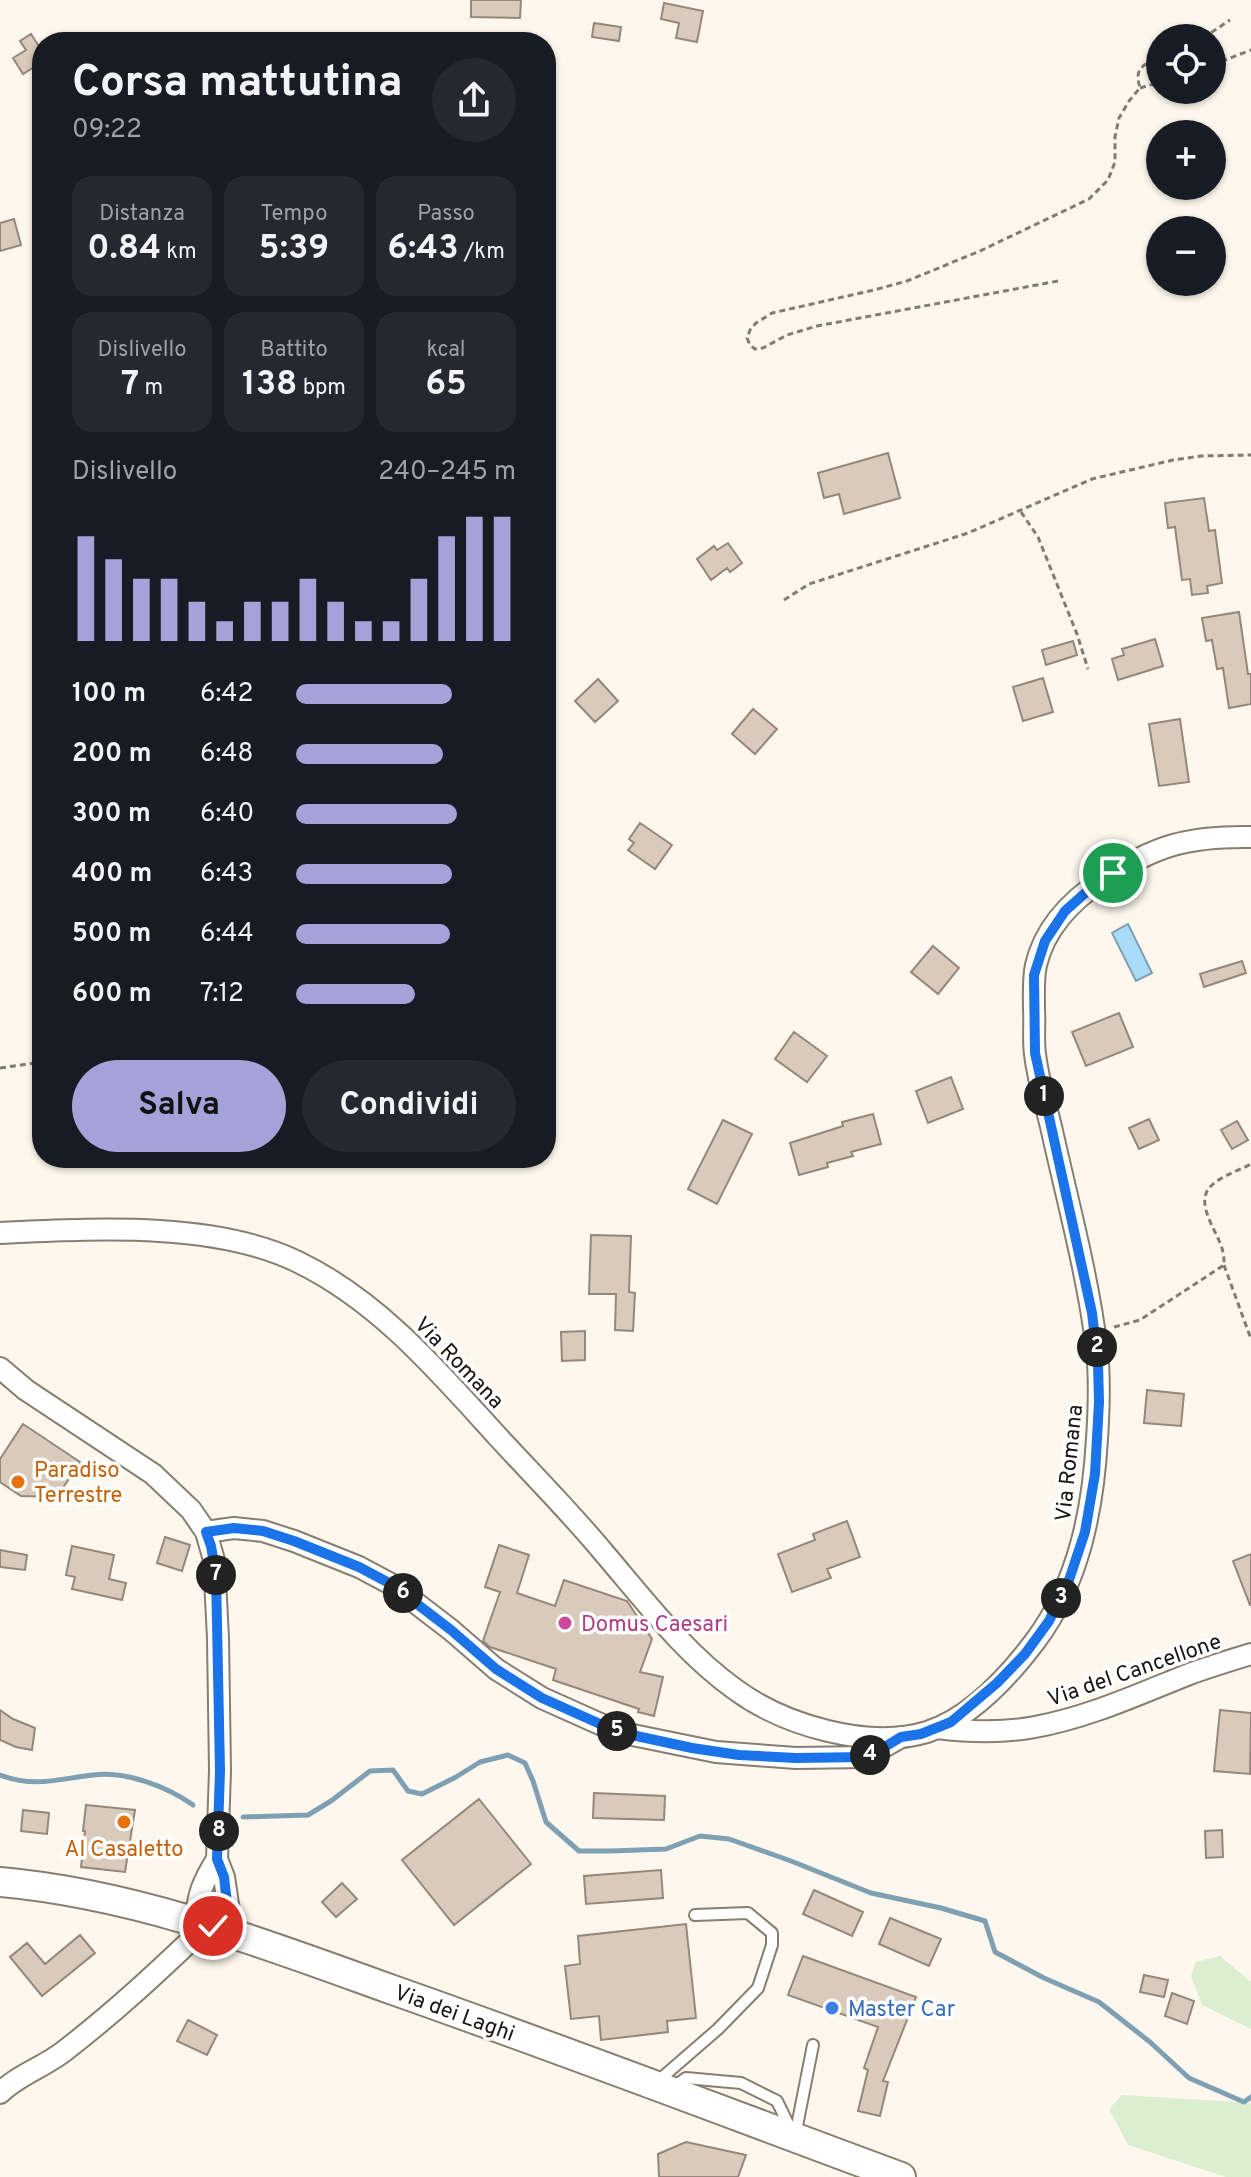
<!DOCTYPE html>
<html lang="it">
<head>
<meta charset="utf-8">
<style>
	body { margin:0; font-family:Overpass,sans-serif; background:#242831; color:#f1f3f6; height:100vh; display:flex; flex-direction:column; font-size:30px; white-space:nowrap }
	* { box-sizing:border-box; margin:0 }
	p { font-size:26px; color:#9ea1a6 }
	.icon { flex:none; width:44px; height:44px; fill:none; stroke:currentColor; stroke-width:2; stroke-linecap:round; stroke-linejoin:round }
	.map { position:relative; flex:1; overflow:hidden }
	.details { position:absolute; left:32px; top:32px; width:524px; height:1136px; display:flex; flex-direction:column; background:#171b24; border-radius:32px; box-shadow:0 2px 6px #0004 }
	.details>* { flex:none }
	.buttons { position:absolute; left:1146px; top:24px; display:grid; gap:16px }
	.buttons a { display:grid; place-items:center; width:80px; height:80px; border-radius:50%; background:#171b24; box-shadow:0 2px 6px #0004; font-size:40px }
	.pin { position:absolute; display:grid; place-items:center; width:68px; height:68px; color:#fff; margin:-34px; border:4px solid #fff; border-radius:50%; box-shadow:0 2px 8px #0007 }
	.km { position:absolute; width:40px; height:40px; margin:-20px; border-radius:50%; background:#222; color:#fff; font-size:22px; line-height:40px; text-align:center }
	.round { display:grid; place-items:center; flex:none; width:84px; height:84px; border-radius:42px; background:#242831 }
	.head { display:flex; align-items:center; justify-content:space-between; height:136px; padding:0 40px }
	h1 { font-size:44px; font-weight:700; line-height:60px }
	.metrics { display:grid; grid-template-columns:repeat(3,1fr); gap:12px; height:136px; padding:8px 40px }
	.metrics div { display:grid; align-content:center; border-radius:20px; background:#242831; text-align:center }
	.metrics b { font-size:34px; font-weight:700 }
	.metrics small { font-size:22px; font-weight:400 }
	.metrics p { font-size:22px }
	.chart { height:224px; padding:16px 40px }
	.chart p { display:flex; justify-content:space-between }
	.chart svg { width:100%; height:144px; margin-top:8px; stroke:#a4a2d9; stroke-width:6 }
	.action { display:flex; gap:16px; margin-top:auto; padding:16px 40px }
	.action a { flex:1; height:92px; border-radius:48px; background:#a4a2d9; color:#111; font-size:32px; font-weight:700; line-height:92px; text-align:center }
	.action a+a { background:#242831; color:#f1f3f6 }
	ul { padding:0 40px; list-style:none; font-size:26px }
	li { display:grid; grid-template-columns:128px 96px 1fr; align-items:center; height:60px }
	li i { height:20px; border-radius:10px; background:#a4a2d9 }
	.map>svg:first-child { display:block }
	.green { fill:#dbeecf }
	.water { fill:#aadbf8; stroke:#7ea0b2; stroke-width:2 }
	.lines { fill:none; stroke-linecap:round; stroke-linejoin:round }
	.stream { stroke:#7ea0b2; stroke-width:5 }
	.building { fill:#d9cabc; stroke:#95877a; stroke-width:2 }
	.service-casing { stroke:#877e6f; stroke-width:14 }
	.minor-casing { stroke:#877e6f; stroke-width:24 }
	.secondary-casing { stroke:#877e6f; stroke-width:32 }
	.path { stroke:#807b73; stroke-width:3; stroke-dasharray:6 4; stroke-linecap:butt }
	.service { stroke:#fff; stroke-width:10 }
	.minor { stroke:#fff; stroke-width:20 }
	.secondary { stroke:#fff; stroke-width:28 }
	.route-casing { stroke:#fff; stroke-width:16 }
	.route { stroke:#1a73e8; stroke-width:10 }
	.food-dot { fill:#e8710a; stroke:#fff; stroke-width:3 }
	.hotel-dot { fill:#d1479c; stroke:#fff; stroke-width:3 }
	.shop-dot { fill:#3f7fe0; stroke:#fff; stroke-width:3 }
	.labels { text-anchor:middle; stroke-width:7; stroke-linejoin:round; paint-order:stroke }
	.street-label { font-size:22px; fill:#19150f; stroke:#fff }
	.food-label { font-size:22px; fill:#c56008; stroke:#fff; text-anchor:start }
	.hotel-label { font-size:22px; fill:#b23c85; stroke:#fff; text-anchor:start }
	.shop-label { font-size:22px; fill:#366cbe; stroke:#fff; text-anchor:start }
</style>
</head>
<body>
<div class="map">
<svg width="1251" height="2177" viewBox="0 0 1251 2177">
	<rect width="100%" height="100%" fill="#fdf7ed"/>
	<!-- green -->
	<path class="green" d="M 1220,1956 L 1251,1982 L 1251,2029 L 1202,2005 L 1191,1976 L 1196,1962 Z
		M 1122,2095 L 1251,2103 L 1251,2177 L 1226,2177 L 1128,2145 L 1109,2109 Z"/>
	<!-- water -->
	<path class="water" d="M 1128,924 L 1152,973 L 1136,981 L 1112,933 Z"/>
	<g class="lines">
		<!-- stream -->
		<path class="stream" d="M 0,1775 C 35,1788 58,1779 93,1775 C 126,1771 166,1786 193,1805
			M 243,1817 L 308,1815 L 331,1801 L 370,1771 L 393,1770 L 408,1791 L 422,1794 L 456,1777 L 480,1762 L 508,1755 L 525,1763 L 533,1781 L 546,1822 L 579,1851 L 611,1851 L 666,1849 L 700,1836 L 729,1839 L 791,1861 L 871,1893 L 941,1908 L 985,1921 L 995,1952 L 1044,1978 L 1099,2002 L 1150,2042 L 1189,2078 L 1244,2102 L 1251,2097"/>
	</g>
	<!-- building -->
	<path class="building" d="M 471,0 L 521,0 L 520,18 L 471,17 Z
		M 664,3 L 703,11 L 697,42 L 676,38 L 679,23 L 661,19 Z
		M 594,23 L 621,27 L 619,41 L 592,37 Z
		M 31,34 L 42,51 L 42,62 L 23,74 L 13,58 L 26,50 L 20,41 Z
		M 14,219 L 21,245 L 0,251 L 0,223 Z
		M 888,453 L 900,498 L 844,514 L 839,494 L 824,498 L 818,473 Z
		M 1204,498 L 1209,531 L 1215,530 L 1222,583 L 1207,586 L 1208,593 L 1192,595 L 1190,579 L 1182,580 L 1175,527 L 1168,528 L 1165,503 Z
		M 728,543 L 742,563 L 730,572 L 727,568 L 711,580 L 697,559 L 714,546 L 717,550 Z
		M 1239,612 L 1248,674 L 1251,674 L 1251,704 L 1229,708 L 1223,668 L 1217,669 L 1212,640 L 1206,641 L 1202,618 Z
		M 1155,639 L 1163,666 L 1118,680 L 1112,659 L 1124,655 L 1122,649 Z
		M 1073,641 L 1077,655 L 1046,665 L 1042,650 Z
		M 1043,678 L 1053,712 L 1023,721 L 1013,687 Z
		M 598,679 L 618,701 L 595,722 L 575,701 Z
		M 753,709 L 777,729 L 755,754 L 732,734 Z
		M 1180,719 L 1189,782 L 1159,786 L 1149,724 Z
		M 640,823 L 672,845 L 655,869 L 628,850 L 634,843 L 629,839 Z
		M 933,946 L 959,968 L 938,994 L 911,972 Z
		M 1242,961 L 1246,973 L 1204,987 L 1200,974 Z
		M 1119,1013 L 1133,1047 L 1086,1066 L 1072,1032 Z
		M 794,1032 L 827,1056 L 807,1082 L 775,1059 Z
		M 951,1077 L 963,1109 L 928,1123 L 916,1091 Z
		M 873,1114 L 881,1144 L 851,1152 L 853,1156 L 827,1163 L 828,1167 L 799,1175 L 790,1143 L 843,1126 L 842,1122 Z
		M 1149,1119 L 1159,1140 L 1139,1149 L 1129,1128 Z
		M 723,1120 L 752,1134 L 717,1204 L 688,1189 Z
		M 1237,1121 L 1248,1140 L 1232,1149 L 1221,1130 Z
		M 591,1235 L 631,1236 L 629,1292 L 635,1293 L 633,1331 L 615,1330 L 616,1294 L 589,1294 Z
		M 585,1331 L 585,1360 L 562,1361 L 561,1332 Z
		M 1147,1390 L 1184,1394 L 1181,1426 L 1144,1423 Z
		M 23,1424 L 80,1462 L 57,1497 L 21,1496 L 0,1482 L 0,1459 Z
		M 847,1521 L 860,1557 L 827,1569 L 831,1578 L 792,1592 L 778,1554 L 815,1540 L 813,1534 Z
		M 165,1537 L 190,1545 L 182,1571 L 157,1563 Z
		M 499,1545 L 529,1555 L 517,1593 L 555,1606 L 564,1580 L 627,1601 L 652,1639 L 640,1672 L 663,1677 L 654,1716 L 638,1712 L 639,1709 L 553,1680 L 556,1669 L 490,1647 L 483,1641 L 500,1592 L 485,1587 Z
		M 72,1546 L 114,1555 L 109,1579 L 126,1583 L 122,1600 L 72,1589 L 75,1577 L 66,1575 Z
		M 0,1550 L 27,1555 L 25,1570 L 0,1567 Z
		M 1251,1554 L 1251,1605 L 1250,1605 L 1233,1561 Z
		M 0,1710 L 13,1719 L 35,1728 L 32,1750 L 16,1747 L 0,1740 Z
		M 1220,1710 L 1251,1713 L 1250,1774 L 1214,1771 Z
		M 594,1793 L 665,1796 L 664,1820 L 593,1818 Z
		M 479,1799 L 531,1864 L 454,1925 L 402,1860 Z
		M 86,1805 L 135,1810 L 125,1872 L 81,1867 L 85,1831 L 83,1831 Z
		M 23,1810 L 49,1813 L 47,1834 L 21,1831 Z
		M 1222,1830 L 1223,1857 L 1206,1858 L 1205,1831 Z
		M 661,1870 L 663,1898 L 586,1904 L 584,1876 Z
		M 342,1883 L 357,1899 L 336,1917 L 322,1902 Z
		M 814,1890 L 863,1912 L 852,1936 L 803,1914 Z
		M 890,1918 L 941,1939 L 929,1966 L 879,1944 Z
		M 686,1924 L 696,2018 L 667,2021 L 668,2032 L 601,2040 L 599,2016 L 571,2019 L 565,1966 L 580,1964 L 578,1936 Z
		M 80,1935 L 95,1953 L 42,1996 L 10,1957 L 27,1943 L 45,1964 Z
		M 803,1956 L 916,1997 L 883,2081 L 888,2082 L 880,2116 L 858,2111 L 868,2070 L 864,2068 L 878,2027 L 788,1995 Z
		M 1144,1975 L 1168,1980 L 1164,1997 L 1140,1992 Z
		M 1172,1993 L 1194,2001 L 1187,2024 L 1165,2016 Z
		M 188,2020 L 217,2035 L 207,2055 L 177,2041 Z
		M 686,2142 L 746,2155 L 738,2177 L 659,2177 L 658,2154 Z"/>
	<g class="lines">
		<defs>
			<path id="service" d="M 658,2081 L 718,2029 L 758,1988 L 772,1945 L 772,1933 L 748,1913 L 695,1915
				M 673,2087 L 686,2078 L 741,2083 L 777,2101 L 791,2130
				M 795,2136 L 813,2045"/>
			<path id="minor" d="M 0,1233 C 91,1229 214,1221 298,1262 C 379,1301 439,1372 499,1438 C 534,1476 571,1513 604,1553 C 645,1601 684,1653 736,1690 C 784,1725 868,1750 927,1732 C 971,1718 1009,1676 1036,1640 C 1079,1582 1093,1509 1097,1439 C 1099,1409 1100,1380 1097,1350 C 1088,1276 1068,1203 1052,1131 C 1046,1105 1038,1080 1035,1054 C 1033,1040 1035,1024 1034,1009 C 1034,994 1033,979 1036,965 C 1045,927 1073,899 1104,879 C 1156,845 1189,836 1251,837
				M 0,1368 L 26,1390 L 153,1474 L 191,1510 L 206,1532 L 214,1560 L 218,1638 L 220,1771 L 217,1859 L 224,1877 L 229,1911 L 235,1934
				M 206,1532 L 234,1528 L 263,1531 L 294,1541 L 359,1567 L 391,1584 L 451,1630 L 496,1669 L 542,1698 L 618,1732 L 716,1752 L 796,1758 L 866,1757 L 901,1737
				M 937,1728 C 970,1732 1003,1733 1035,1727 C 1090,1717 1141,1693 1192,1673 C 1212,1666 1231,1660 1251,1654
				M 197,1921 C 196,1896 204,1880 217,1859
				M 0,2093 C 18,2075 42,2068 63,2052 C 114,2013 161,1969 208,1924"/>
			<path id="secondary" d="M 0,1882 C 136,1894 262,1943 390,1989 C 561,2049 731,2114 901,2177"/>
		</defs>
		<!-- service casing -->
		<use href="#service" class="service-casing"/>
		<!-- minor casing -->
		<use href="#minor" class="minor-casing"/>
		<!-- secondary casing -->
		<use href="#secondary" class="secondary-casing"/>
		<!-- path -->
		<path class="path" d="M 1203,38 L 1230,20
			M 1212,65 L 1251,50
			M 1140,88 L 1160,82
			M 1058,281 L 817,326 L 787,335 L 763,348 L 755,349 L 750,345 L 747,338 L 750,330 L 756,323 L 772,313 L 874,290 L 907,281 L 980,251 L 1089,199 L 1108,180 L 1115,162 L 1115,137 L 1119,118 L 1129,101 L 1140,88 C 1134,68 1142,65 1160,58
			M 1021,512 L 1038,537 L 1077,634 L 1088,669
			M 784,600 L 809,584 L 968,533 L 1092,479 L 1173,460 L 1201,456 L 1251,455
			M 0,1068 L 42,1062
			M 1224,1265 L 1251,1339
			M 1114,1327 L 1140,1320 L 1224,1265 C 1224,1260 1224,1256 1223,1252 C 1219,1233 1193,1203 1211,1186 C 1221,1176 1238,1171 1251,1164"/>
		<!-- service -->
		<use href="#service" class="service"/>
		<!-- minor -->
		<use href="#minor" class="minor"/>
		<!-- secondary -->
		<use href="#secondary" class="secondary"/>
	</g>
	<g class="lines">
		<defs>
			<path id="route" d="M 213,1926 L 227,1903 L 224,1877 L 217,1859 L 220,1771 L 216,1575 L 211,1546 L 206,1532 L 234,1528 L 263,1531 L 294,1541 L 359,1567 L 391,1584 L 451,1630 L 496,1669 L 542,1698 L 618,1732 L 692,1748 L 739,1755 L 796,1758 L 866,1757 L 873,1754 L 901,1737 L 921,1734 L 951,1722 L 997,1683 L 1025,1654 L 1049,1621 L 1069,1580 L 1085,1532 L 1095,1474 L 1099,1402 L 1098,1363 L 1092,1313 L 1035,1053 L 1034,975 L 1045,941 L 1065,911 L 1093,886 L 1113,873"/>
		</defs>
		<!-- route casing -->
		<use href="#route" class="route-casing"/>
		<!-- route -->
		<use href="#route" class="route"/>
	</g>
	<!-- markers -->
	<g class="food-dot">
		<circle cx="18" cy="1482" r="8"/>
		<circle cx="124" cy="1822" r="8"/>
	</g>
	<circle class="hotel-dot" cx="565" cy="1623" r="8"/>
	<circle class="shop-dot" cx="832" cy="2008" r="8"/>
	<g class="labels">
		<!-- street labels -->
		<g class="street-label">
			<text transform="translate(460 1362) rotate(46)" y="8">Via Romana</text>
			<text transform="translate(1068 1463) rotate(-84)" y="8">Via Romana</text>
			<text transform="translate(1134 1669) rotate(-19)" y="8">Via del Cancellone</text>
			<text transform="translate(455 2012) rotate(20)" y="8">Via dei Laghi</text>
		</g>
		<!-- food labels -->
		<g class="food-label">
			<text x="34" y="1477">Paradiso<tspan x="34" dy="25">Terrestre</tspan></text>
			<text x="124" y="1856" text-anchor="middle">Al Casaletto</text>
		</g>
		<!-- hotel labels -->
		<g class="hotel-label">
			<text x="581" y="1631">Domus Caesari</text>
		</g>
		<!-- shop labels -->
		<g class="shop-label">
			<text x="848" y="2016">Master Car</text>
		</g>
	</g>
</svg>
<div class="buttons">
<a><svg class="icon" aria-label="locate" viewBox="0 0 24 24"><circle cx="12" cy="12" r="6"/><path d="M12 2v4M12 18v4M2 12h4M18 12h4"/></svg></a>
<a>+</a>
<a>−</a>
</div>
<div class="pin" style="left:1113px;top:873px;background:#1e9e55"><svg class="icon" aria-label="arrive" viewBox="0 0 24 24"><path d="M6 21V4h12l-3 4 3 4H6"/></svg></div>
<div class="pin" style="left:213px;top:1926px;background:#d93025"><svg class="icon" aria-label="check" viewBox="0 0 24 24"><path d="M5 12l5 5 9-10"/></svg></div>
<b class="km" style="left:1044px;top:1096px">1</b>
<b class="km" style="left:1097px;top:1347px">2</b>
<b class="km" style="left:1061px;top:1598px">3</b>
<b class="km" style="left:870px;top:1755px">4</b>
<b class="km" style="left:617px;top:1731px">5</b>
<b class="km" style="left:403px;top:1593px">6</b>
<b class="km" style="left:216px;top:1575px">7</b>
<b class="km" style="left:219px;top:1831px">8</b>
<section class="details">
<div class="head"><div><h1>Corsa mattutina</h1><p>09:22</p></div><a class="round"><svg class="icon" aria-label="share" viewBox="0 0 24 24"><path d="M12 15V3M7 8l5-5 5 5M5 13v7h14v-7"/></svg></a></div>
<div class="metrics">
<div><p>Distanza</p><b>0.84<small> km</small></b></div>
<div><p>Tempo</p><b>5:39</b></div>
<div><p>Passo</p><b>6:43<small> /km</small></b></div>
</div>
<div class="metrics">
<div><p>Dislivello</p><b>7<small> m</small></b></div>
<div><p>Battito</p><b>138<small> bpm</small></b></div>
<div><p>kcal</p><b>65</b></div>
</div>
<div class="chart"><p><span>Dislivello</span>240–245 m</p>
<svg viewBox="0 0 160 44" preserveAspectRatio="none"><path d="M5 44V12M15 44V19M25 44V25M35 44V25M45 44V32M55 44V38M65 44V32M75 44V32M85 44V25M95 44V32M105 44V38M115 44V38M125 44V25M135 44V12M145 44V6M155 44V6"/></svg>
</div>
<ul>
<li><b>100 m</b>6:42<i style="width:71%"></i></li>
<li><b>200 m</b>6:48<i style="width:67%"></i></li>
<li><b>300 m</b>6:40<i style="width:73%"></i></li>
<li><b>400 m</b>6:43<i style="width:71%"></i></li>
<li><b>500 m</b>6:44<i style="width:70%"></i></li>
<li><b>600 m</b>7:12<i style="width:54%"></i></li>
</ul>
<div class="action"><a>Salva</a><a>Condividi</a></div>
</section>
</div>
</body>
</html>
